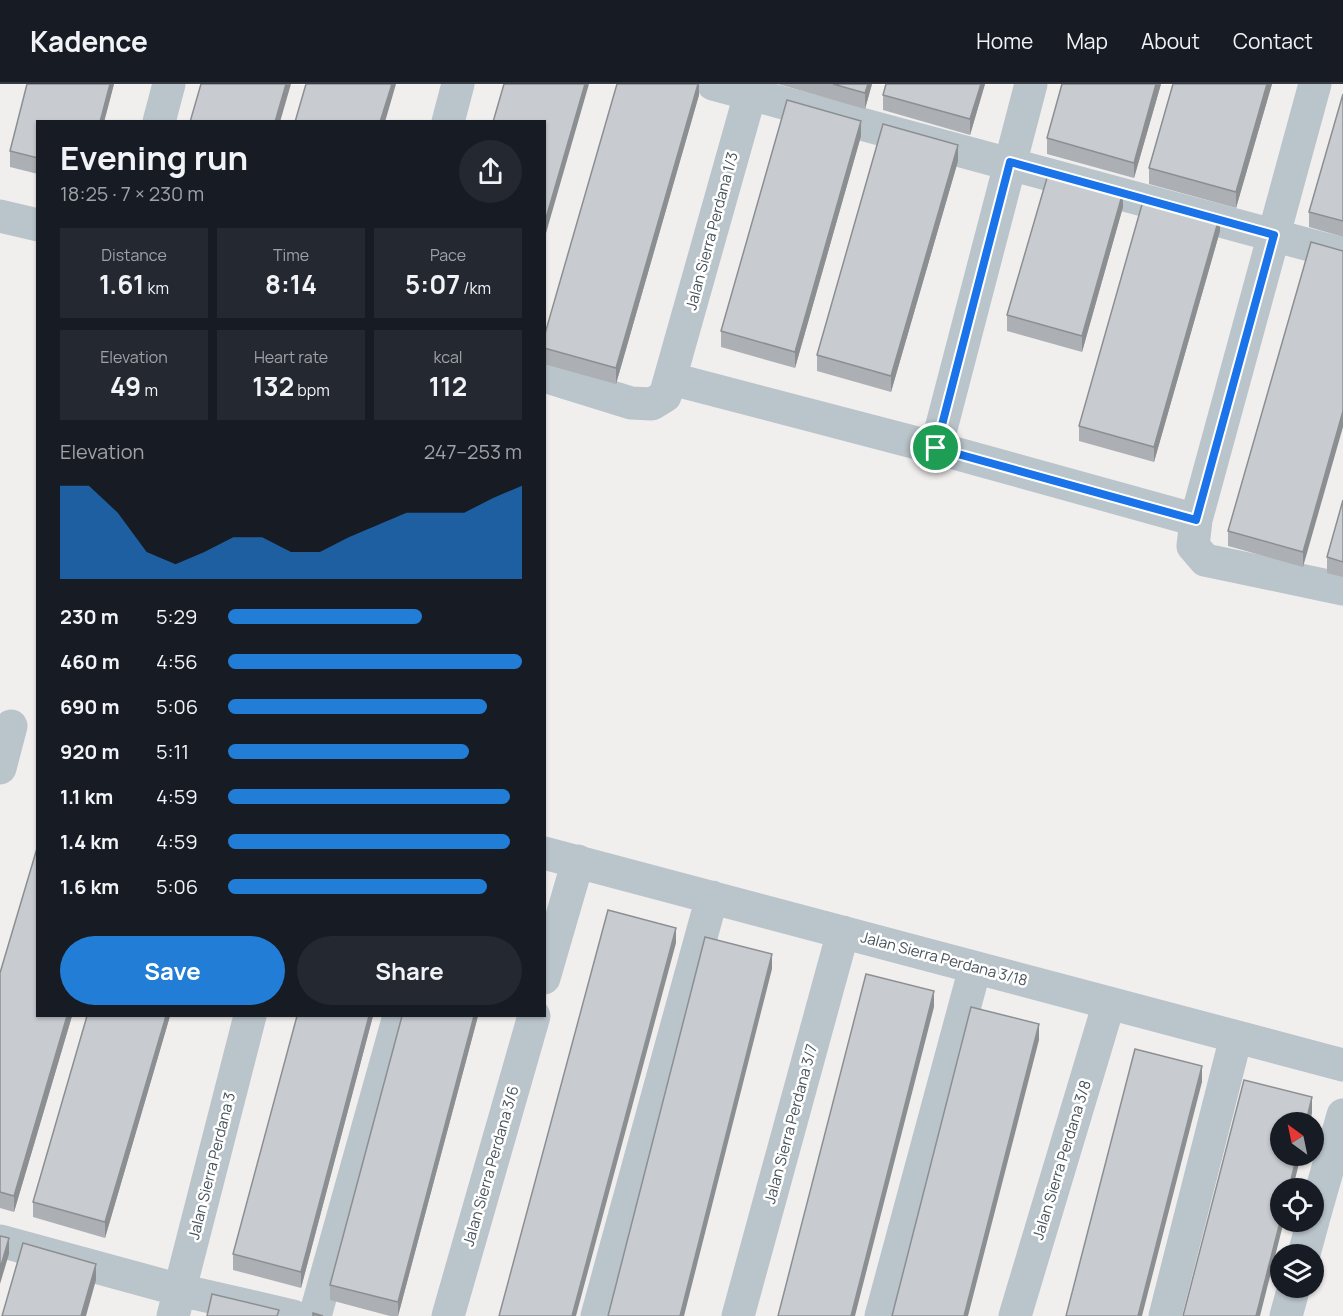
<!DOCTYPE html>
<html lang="en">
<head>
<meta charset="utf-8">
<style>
	body { margin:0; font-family:Manrope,sans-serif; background:#242831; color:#f1f3f6; height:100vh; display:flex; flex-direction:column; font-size:22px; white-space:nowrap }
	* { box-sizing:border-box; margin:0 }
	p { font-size:20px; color:#9ea1a6 }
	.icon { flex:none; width:33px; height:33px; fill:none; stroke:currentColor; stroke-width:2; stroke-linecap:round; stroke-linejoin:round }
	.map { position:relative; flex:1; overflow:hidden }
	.drawer { position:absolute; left:36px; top:36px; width:510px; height:897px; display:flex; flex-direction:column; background:#171b24; border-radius:0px; box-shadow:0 2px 4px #0004 }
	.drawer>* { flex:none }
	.needle { width:39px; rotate:327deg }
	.controls { position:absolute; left:1270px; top:1028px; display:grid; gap:12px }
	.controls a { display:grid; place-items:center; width:54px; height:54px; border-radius:50%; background:#171b24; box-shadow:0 2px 4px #0004; font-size:30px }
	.pin { position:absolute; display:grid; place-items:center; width:51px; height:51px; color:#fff; margin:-26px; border:3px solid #fff; border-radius:50%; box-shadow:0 2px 6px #0007 }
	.round { display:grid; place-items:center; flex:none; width:63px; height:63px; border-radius:32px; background:#242831 }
	.headline { display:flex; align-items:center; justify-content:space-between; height:102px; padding:0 24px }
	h1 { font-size:33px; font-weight:700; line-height:45px }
	.metrics { display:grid; grid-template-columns:repeat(3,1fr); gap:9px; height:102px; padding:6px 24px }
	.metrics div { display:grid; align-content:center; border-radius:0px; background:#242831; text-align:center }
	.metrics b { font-size:26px; font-weight:700 }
	.metrics small { font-size:16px; font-weight:400 }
	.metrics p { font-size:16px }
	.chart { height:168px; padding:12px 24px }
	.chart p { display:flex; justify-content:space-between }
	.chart svg { width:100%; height:108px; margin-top:6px; fill:#227dd7; opacity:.7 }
	.primary-button { display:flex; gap:12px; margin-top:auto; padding:12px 24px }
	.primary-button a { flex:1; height:69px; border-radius:36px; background:#227dd7; color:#fff; font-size:24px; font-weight:700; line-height:69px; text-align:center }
	.primary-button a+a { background:#242831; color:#f1f3f6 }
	ul { padding:0 24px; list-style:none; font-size:20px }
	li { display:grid; grid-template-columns:96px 72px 1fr; align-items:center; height:45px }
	li i { height:15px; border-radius:8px; background:#227dd7 }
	header { display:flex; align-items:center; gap:36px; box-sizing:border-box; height:84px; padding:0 30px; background:#171b24; border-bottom:2px solid #363941 }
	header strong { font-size:28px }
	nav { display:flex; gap:33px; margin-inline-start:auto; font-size:21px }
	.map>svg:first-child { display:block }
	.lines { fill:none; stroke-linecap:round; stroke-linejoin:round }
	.minor { stroke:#bac4cb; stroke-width:33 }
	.wall { fill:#acafb4 }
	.shaded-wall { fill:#8c8f92 }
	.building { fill:#c8ccd1; stroke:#8c8f92; stroke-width:1.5 }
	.route-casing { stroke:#fff; stroke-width:12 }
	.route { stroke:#1a73e8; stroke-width:8 }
	.labels { text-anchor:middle; stroke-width:5; stroke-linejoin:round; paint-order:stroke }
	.street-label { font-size:15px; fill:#47535b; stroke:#fff }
</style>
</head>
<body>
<header>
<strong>Kadence</strong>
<nav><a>Home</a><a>Map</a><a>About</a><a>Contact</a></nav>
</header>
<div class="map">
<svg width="1343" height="1232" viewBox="0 0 1343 1232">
	<rect width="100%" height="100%" fill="#f1eeee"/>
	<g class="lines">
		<!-- minor -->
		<path class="minor" d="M 713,0 L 1343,170
			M 1315,0 L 1196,436 L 1193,462 L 1205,476 L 1343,505
			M 159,38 L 169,0
			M 448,38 L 458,0
			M 0,132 L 38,141
			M 544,292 L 631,319 L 652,320 L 665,312 L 753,0
			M 672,295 L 936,364 L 1196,436
			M 936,364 L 1031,0
			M 0,684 L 11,642
			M 544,769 L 1343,981
			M 544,894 L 578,777
			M 1314,1133 L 1343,1031
			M 0,1157 L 180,1206 L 293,1232
			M 1304,1170 L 1313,1137
			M 173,1232 L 250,932
			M 315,1232 L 399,932
			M 448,1232 L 534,932
			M 597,1232 L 712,813
			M 738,1232 L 843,848
			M 881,1232 L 975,884
			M 1015,1232 L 1109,919
			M 1165,1232 L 1236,953
			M 1286,1232 L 1294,1203"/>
	</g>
	<!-- wall -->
	<path class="wall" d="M 27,0 L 114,0 L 104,38 L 38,38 L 38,90 L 10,83 L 10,67 Z
		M 699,0 L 699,11 L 616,300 L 544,280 L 544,253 Z
		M 778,0 L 872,0 L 865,25 Z
		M 985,0 L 970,51 L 883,26 L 883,11 Z
		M 1062,0 L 1161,0 L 1134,94 L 1047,70 L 1047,54 Z
		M 1173,0 L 1272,0 L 1236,124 L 1149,100 L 1149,84 Z
		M 1343,10 L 1343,153 L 1309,143 L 1309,128 Z
		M 861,52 L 795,284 L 721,263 L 721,247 Z
		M 958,77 L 891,308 L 817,287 L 817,271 Z
		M 1123,123 L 1082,268 L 1007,247 L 1007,231 Z
		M 1220,147 L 1154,378 L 1079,357 L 1079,342 Z
		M 1311,158 L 1303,483 L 1228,462 L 1228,447 Z
		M 1343,416 L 1343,493 L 1327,489 L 1327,473 Z
		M 0,889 L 38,932 L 72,932 L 14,1128 L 0,1124 Z
		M 170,932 L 105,1154 L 33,1133 L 33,1118 Z
		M 373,932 L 301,1204 L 233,1186 L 233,1170 Z
		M 402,932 L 478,932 L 398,1232 L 390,1232 L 330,1216 L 330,1201 Z"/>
	<!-- shaded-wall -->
	<path class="shaded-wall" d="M 110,0 L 114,0 L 104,38 L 100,38 Z
		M 286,0 L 291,0 L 280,38 L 275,38 Z
		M 392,0 L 396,0 L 385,38 L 380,38 Z
		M 585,0 L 589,0 L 544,156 L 544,141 Z
		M 698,0 L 699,0 L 699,11 L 616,300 L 616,284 Z
		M 868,0 L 872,0 L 865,25 L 865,9 Z
		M 981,0 L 985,0 L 970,51 L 970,35 Z
		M 1156,0 L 1161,0 L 1134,94 L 1134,79 Z
		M 1267,0 L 1272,0 L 1236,124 L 1236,108 Z
		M 861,37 L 861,52 L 795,284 L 795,268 Z
		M 958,61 L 958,77 L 891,308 L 891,292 Z
		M 1123,108 L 1123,123 L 1082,268 L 1082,252 Z
		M 1220,131 L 1220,147 L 1154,378 L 1154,363 Z
		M 1343,327 L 1343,343 L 1303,483 L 1303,468 Z
		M 676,844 L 676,859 L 576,1232 L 572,1232 Z
		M 772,870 L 772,885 L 684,1232 L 680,1232 Z
		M 934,907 L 934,923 L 855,1232 L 851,1232 Z
		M 67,932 L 72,932 L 14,1128 L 14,1112 Z
		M 166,932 L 170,932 L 105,1154 L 105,1138 Z
		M 369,932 L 373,932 L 301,1204 L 301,1188 Z
		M 474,932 L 478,932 L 398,1232 L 398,1218 Z
		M 1039,940 L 1039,956 L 968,1232 L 964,1232 Z
		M 1202,982 L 1202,998 L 1142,1232 L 1138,1232 Z
		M 1312,1013 L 1312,1029 L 1310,1038 L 1306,1038 Z
		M 1297,1071 L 1301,1071 L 1293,1104 L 1289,1104 Z
		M 1281,1134 L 1281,1137 L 1284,1137 L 1260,1232 L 1256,1232 Z
		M 9,1154 L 9,1170 L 0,1200 L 0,1185 Z
		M 96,1180 L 96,1196 L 86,1232 L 81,1232 Z"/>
	<!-- building -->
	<path class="building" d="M 27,0 L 110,0 L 100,38 L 38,38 L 38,74 L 10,67 Z
		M 201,0 L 286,0 L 275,38 L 190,38 Z
		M 306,0 L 392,0 L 380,38 L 295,38 Z
		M 504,0 L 585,0 L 544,141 L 544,38 L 493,38 Z
		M 617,0 L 698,0 L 616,284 L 544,264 L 544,253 Z
		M 833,0 L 868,0 L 865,9 Z
		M 886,0 L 981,0 L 970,35 L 883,11 Z
		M 1062,0 L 1156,0 L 1134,79 L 1047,54 Z
		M 1173,0 L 1267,0 L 1236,108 L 1149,84 Z
		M 1343,10 L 1343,137 L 1309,128 Z
		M 787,16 L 861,37 L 795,268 L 721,247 Z
		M 883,40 L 958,61 L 891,292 L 817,271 Z
		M 1049,87 L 1123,108 L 1082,252 L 1007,231 Z
		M 1145,110 L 1220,131 L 1154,363 L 1079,342 Z
		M 1311,158 L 1343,167 L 1343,327 L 1303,468 L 1228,447 Z
		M 1343,416 L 1343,478 L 1327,473 Z
		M 38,761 L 38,932 L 67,932 L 14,1112 L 0,1108 L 0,889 Z
		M 608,826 L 676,844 L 572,1232 L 499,1232 Z
		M 705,853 L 772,870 L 680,1232 L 608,1232 Z
		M 866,890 L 934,907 L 851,1232 L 778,1232 Z
		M 971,923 L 1039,940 L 964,1232 L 892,1232 Z
		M 87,932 L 166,932 L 105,1138 L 33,1118 Z
		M 297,932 L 369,932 L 301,1188 L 233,1170 Z
		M 402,932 L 474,932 L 398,1218 L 330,1201 Z
		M 1135,965 L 1202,982 L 1138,1232 L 1066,1232 Z
		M 1244,996 L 1312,1013 L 1306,1038 L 1281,1038 L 1281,1071 L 1297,1071 L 1289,1104 L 1281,1104 L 1281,1134 L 1256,1232 L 1183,1232 Z
		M 0,1152 L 9,1154 L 0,1185 Z
		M 23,1159 L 96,1180 L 81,1232 L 2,1232 Z
		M 212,1210 L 279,1226 L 277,1232 L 207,1232 Z
		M 313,1229 L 323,1232 L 313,1232 Z"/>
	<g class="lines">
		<defs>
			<path id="route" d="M 1010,78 L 1274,151 L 1196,436 L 936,364 Z"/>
		</defs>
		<!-- route casing -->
		<use href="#route" class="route-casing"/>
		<!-- route -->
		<use href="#route" class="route"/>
	</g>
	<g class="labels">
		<!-- street labels -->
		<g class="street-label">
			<text transform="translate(712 147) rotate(-75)" y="5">Jalan Sierra Perdana 1/3</text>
			<text transform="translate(944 875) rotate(15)" y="5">Jalan Sierra Perdana 3/18</text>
			<text transform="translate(791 1040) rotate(-75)" y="5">Jalan Sierra Perdana 3/7</text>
			<text transform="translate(1062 1076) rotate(-73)" y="5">Jalan Sierra Perdana 3/8</text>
			<text transform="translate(212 1082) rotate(-76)" y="5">Jalan Sierra Perdana 3</text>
			<text transform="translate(491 1082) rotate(-74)" y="5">Jalan Sierra Perdana 3/6</text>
		</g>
	</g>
</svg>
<div class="controls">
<a><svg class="needle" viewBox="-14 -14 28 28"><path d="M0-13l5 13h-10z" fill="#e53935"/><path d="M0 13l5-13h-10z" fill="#9ea1a6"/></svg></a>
<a><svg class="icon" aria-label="locate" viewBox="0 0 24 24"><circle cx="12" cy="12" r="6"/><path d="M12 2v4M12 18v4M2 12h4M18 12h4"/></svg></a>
<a><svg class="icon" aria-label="layers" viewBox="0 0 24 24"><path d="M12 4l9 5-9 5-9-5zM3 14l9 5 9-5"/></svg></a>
</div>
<div class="pin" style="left:936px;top:364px;background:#1e9e55"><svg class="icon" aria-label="arrive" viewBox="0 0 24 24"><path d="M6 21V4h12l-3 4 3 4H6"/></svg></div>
<section class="drawer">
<div class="headline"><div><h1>Evening run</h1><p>18:25 · 7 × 230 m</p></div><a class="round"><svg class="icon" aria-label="share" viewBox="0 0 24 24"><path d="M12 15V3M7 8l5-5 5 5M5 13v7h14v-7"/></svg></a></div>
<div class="metrics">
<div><p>Distance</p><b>1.61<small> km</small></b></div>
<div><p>Time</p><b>8:14</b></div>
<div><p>Pace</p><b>5:07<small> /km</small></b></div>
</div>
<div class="metrics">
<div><p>Elevation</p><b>49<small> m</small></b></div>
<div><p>Heart rate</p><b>132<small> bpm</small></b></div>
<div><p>kcal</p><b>112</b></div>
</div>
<div class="chart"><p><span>Elevation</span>247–253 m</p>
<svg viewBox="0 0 160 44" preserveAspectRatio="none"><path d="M0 44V6L10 6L20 17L30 33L40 38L50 33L60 27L70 27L80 33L90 33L100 27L110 22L120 17L130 17L140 17L150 11L160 6V44z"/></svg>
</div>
<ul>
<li><b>230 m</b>5:29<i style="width:66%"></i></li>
<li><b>460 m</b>4:56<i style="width:100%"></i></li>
<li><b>690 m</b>5:06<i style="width:88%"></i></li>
<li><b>920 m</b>5:11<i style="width:82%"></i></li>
<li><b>1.1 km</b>4:59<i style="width:96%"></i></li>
<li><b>1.4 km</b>4:59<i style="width:96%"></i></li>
<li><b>1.6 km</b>5:06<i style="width:88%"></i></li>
</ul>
<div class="primary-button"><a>Save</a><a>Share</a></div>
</section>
</div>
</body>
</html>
